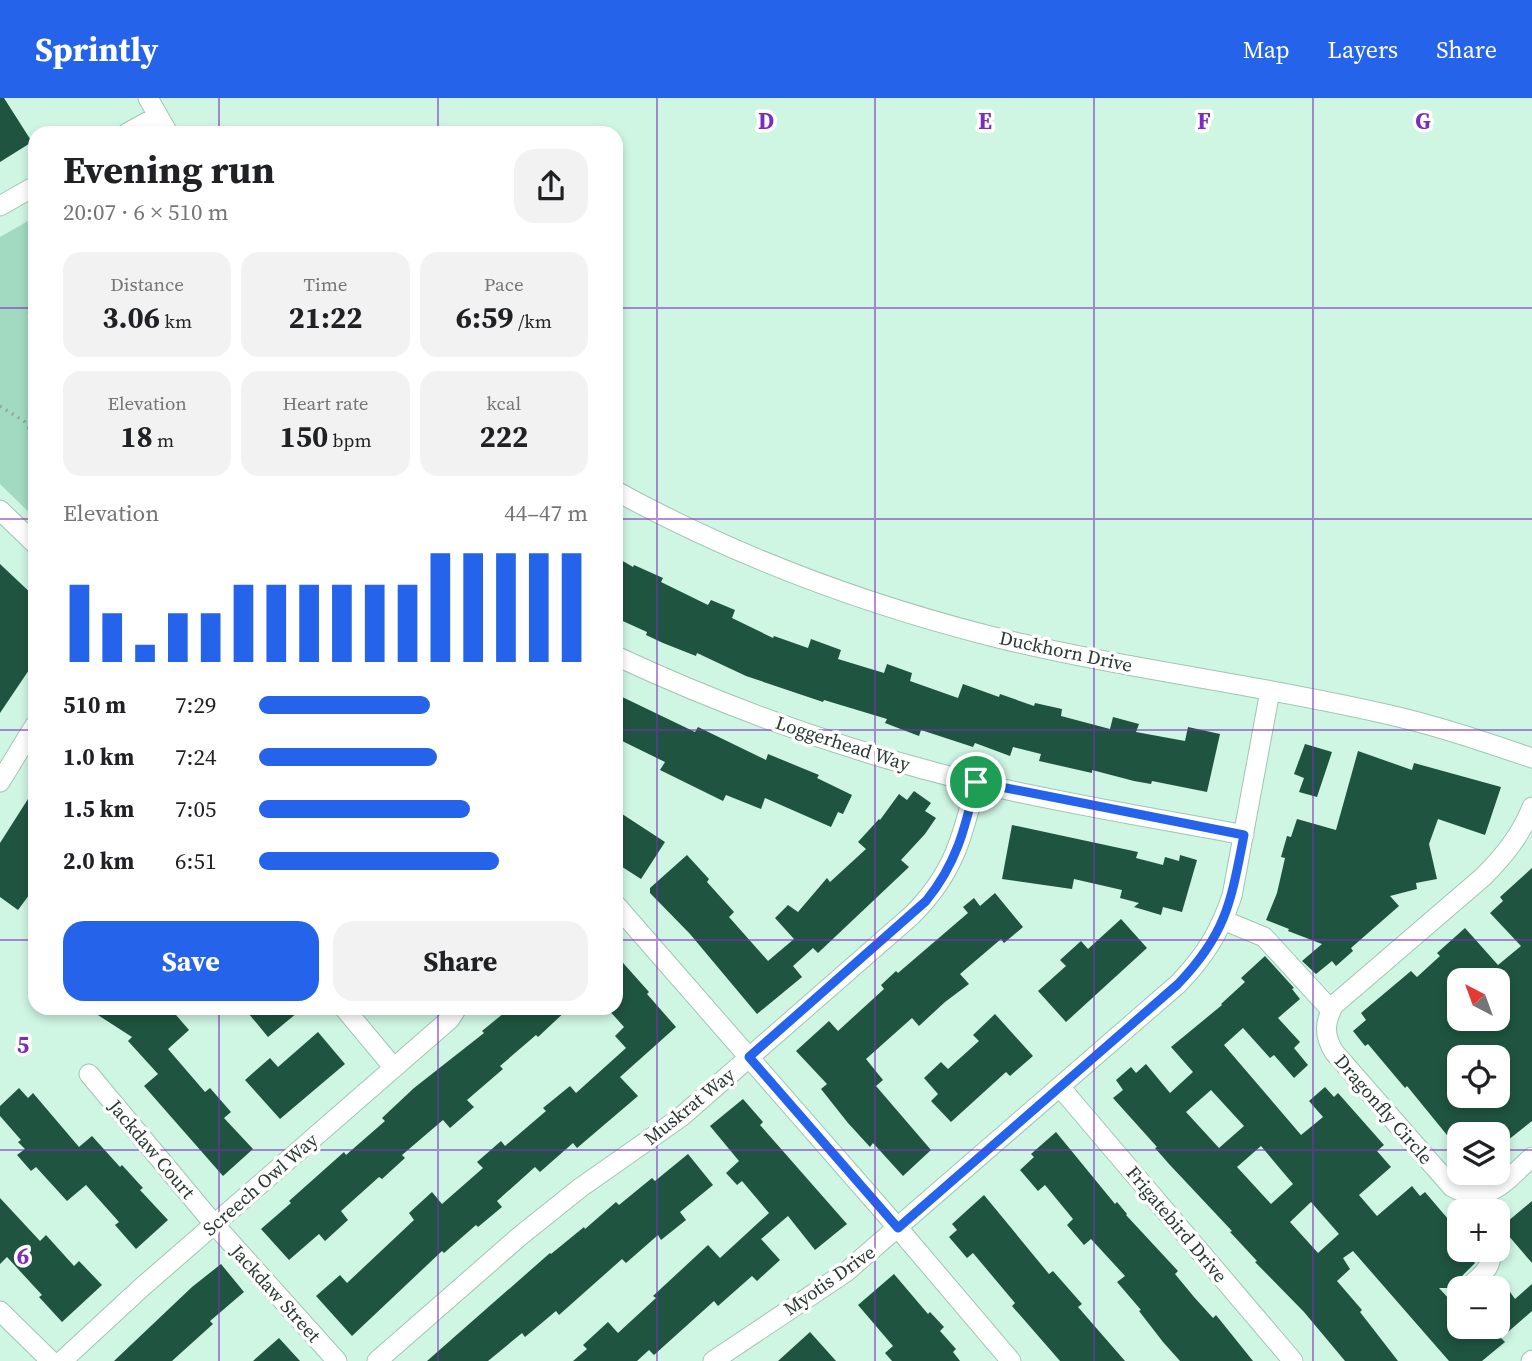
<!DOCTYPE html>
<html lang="en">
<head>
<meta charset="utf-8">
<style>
	body { margin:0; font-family:"Source Serif 4",serif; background:#f2f2f2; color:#202124; height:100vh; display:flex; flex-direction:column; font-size:26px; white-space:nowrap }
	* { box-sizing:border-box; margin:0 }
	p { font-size:23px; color:#757577 }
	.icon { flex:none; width:38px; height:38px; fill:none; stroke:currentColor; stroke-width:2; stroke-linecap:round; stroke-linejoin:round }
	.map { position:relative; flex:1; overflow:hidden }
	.sheet { position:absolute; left:28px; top:28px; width:595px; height:889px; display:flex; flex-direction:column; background:#fff; border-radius:21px; box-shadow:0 4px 10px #0003 }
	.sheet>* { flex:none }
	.needle { width:46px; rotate:319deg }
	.tools { position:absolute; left:1447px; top:870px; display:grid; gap:14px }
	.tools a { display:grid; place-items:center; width:63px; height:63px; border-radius:14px; background:#fff; box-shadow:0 4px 10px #0003; font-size:35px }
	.pin { position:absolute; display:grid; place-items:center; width:60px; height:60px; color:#fff; margin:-30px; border:4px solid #fff; border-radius:50%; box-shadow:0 2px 7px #0007 }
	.round { display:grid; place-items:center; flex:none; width:74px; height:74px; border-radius:21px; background:#f2f2f2 }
	.overview { display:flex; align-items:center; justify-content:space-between; height:119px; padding:0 35px }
	h1 { font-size:38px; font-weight:700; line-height:52px }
	.figures { display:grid; grid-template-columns:repeat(3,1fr); gap:10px; height:119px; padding:7px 35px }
	.figures div { display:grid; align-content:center; border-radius:18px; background:#f2f2f2; text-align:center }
	.figures b { font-size:30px; font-weight:700 }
	.figures small { font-size:19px; font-weight:400 }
	.figures p { font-size:19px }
	.chart { height:196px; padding:14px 35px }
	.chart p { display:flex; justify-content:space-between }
	.chart svg { width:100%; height:126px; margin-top:7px; stroke:#2563eb; stroke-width:6 }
	.primary-button { display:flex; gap:14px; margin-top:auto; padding:14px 35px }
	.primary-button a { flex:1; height:80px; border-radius:21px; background:#2563eb; color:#fff; font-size:28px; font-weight:700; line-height:80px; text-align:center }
	.primary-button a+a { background:#f2f2f2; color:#202124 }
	ul { padding:0 35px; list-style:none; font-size:23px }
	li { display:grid; grid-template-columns:112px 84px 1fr; align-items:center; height:52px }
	li i { height:18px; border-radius:9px; background:#2563eb }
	header { display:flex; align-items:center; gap:42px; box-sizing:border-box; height:98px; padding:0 35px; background:#2563eb; color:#fff }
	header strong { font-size:33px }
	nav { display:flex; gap:38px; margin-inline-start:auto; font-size:24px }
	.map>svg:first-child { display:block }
	.green { fill:#a2dac1 }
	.building { fill:#1f5440; fill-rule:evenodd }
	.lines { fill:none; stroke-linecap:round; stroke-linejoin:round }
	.minor-casing { stroke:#a0c5b4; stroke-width:21 }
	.path { stroke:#8eab9e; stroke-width:3.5; stroke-dasharray:2 5; stroke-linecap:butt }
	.minor { stroke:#fff; stroke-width:19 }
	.route-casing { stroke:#fff; stroke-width:14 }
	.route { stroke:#2563eb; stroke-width:9 }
	.grid { fill:none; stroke:#7b2cbf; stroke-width:2; stroke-opacity:0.55 }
	.labels { text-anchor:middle; stroke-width:7; stroke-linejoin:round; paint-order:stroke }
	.street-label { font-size:19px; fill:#2a3932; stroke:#fff }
	.grid-label { font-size:23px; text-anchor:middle; font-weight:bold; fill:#7b2cbf; stroke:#fff; stroke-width:7; stroke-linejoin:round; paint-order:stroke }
</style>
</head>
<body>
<header>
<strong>Sprintly</strong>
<nav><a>Map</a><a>Layers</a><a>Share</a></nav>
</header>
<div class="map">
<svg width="1532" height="1263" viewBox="0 0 1532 1263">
	<rect width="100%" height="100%" fill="#cff5e3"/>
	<!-- green -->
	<path class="green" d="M 35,119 L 35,420 L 0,386 L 0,139 Z"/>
	<!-- building -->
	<path class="building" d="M 0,0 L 4,0 L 32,44 L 0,64 Z
		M 616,459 L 633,469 L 634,467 L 663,480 L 661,484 L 708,507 L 711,502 L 735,512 L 732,520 L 773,540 L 774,538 L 808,550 L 811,541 L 841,552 L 838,561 L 884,575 L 887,566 L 912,575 L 910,583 L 958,600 L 963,586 L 999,599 L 1000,596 L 1034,608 L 1035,605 L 1062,611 L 1061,618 L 1110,631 L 1113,619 L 1139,626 L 1136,634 L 1185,643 L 1188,629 L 1220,636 L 1207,694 L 1152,683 L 1151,686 L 1134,683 L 1092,672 L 1092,675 L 1039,663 L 1041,656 L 1013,649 L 1010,658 L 975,645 L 973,649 L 921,632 L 919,638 L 885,625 L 887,621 L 824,602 L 823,604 L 746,578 L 697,555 L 696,558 L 663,545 L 646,537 L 647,534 L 616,520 Z
		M 0,466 L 35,499 L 35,563 L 0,615 Z
		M 616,596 L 695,634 L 698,629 L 766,662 L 768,656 L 819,677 L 817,680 L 852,697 L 843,716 L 838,714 L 831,729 L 765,700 L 761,711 L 726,697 L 723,703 L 660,672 L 665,664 L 616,640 Z
		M 1305,646 L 1332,654 L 1317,699 L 1299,694 L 1304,680 L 1294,676 Z
		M 1358,653 L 1412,672 L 1414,665 L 1501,689 L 1485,737 L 1438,721 L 1429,746 L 1437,781 L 1416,785 L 1417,791 L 1390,798 L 1399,808 L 1351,850 L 1353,853 L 1336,868 L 1332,863 L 1316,876 L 1302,863 L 1322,846 L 1288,833 L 1289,831 L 1266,822 L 1277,795 L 1285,760 L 1281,759 L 1287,738 L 1291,739 L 1297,721 L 1336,732 Z
		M 35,690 L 35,789 L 18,812 L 0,799 L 0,745 Z
		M 914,693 L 931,705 L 925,713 L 936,720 L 925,736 L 901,762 L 909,769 L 818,855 L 813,850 L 793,868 L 802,879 L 757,916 L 690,836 L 650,795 L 650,790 L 687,757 L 709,781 L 707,784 L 734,814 L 729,819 L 768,863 L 794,841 L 775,820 L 788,807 L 798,814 L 827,780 L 830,784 L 866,751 L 858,744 L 879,721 L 880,722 L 899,696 L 907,702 Z
		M 616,712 L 665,744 L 641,781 L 616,765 Z
		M 1012,727 L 1138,754 L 1136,760 L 1163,767 L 1165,759 L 1179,763 L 1180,757 L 1197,762 L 1182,814 L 1163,809 L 1161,817 L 1134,809 L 1139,805 L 1120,800 L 1122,792 L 1074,781 L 1072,791 L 1002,781 Z
		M 1532,770 L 1532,1023 L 1498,1050 L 1498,1036 L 1460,1036 L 1460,1053 L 1407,988 L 1405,990 L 1368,946 L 1365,948 L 1353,933 L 1366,922 L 1361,915 L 1411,873 L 1417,879 L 1440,858 L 1437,855 L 1465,830 L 1498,867 L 1521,848 L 1490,815 L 1503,803 L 1500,799 ZM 1460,882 L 1498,882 L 1498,920 L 1460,920 ZM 1460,959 L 1498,959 L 1498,998 L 1460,998 Z
		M 995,795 L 1023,829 L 1004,845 L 1001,841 L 960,876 L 969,886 L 945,904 L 919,928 L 912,920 L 866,961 L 883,982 L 876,988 L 931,1052 L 903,1078 L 873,1045 L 870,1049 L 848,1025 L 821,991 L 827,986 L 796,953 L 829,923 L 838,933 L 884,891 L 881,887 L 896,873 L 898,875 L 968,815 L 963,809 L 974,800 L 980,808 Z
		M 1121,821 L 1147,850 L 1066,924 L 1038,893 L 1066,868 L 1060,862 L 1081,843 L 1088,851 Z
		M 616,857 L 649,894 L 647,896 L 676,929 L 620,979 L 638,998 L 577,1050 L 573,1045 L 540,1074 L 535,1069 L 497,1103 L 502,1109 L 478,1129 L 476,1127 L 444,1155 L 442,1153 L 352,1238 L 316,1198 L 340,1177 L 347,1185 L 414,1122 L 409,1115 L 432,1094 L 442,1106 L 483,1070 L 477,1064 L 501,1043 L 505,1048 L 546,1013 L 543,1010 L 570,988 L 576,995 L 626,950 L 615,938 L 624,929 L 607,910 L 616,910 Z
		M 1265,858 L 1294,890 L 1292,891 L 1300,901 L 1278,920 L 1300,944 L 1294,950 L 1308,967 L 1294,980 L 1274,957 L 1270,960 L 1243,930 L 1224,947 L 1301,1037 L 1323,1019 L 1309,1003 L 1325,989 L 1334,999 L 1338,995 L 1384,1047 L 1377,1053 L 1391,1069 L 1359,1097 L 1377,1118 L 1412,1088 L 1420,1098 L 1425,1094 L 1460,1135 L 1460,1152 L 1464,1152 L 1475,1165 L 1459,1181 L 1455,1190 L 1439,1190 L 1460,1213 L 1460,1228 L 1498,1228 L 1498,1204 L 1510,1194 L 1515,1201 L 1532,1186 L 1532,1213 L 1501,1240 L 1505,1244 L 1482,1263 L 1449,1263 L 1353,1153 L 1343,1160 L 1350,1171 L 1337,1183 L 1362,1212 L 1360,1214 L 1398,1263 L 1345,1263 L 1304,1214 L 1255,1164 L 1257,1163 L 1230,1134 L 1232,1133 L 1169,1066 L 1155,1050 L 1157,1049 L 1113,1000 L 1123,992 L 1116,982 L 1131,969 L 1136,975 L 1146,966 L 1170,995 L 1193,974 L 1171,949 L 1222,907 L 1221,906 L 1245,884 L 1241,880 ZM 1211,992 L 1244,1028 L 1219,1050 L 1186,1014 ZM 1261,1048 L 1293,1086 L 1271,1106 L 1237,1069 ZM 1311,1104 L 1339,1136 L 1318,1155 L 1290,1124 Z
		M 87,910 L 170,910 L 189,932 L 168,951 L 205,994 L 210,990 L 231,1014 L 224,1020 L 253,1051 L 223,1078 L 144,988 L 158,976 L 128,943 L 132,939 Z
		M 244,910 L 303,910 L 268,939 Z
		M 510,910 L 569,910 L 538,939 L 536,937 L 500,968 L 503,971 L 467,1002 L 474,1009 L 450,1030 L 443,1022 L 402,1057 L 405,1060 L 382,1081 L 379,1079 L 341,1113 L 348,1122 L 325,1143 L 319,1136 L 289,1162 L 261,1131 L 291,1105 L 289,1103 L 344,1054 L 346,1057 L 385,1023 L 382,1020 L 414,990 L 484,935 L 482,933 Z
		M 995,916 L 1033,958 L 1010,978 L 1006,974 L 951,1024 L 931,1003 L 938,996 L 924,980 L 941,964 L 948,971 L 979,943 L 973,937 Z
		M 318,934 L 345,966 L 280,1021 L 245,982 L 270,960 L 278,969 Z
		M 19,990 L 28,1000 L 33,995 L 79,1049 L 92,1038 L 120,1069 L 122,1067 L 143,1090 L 140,1092 L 168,1122 L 136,1151 L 115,1127 L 119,1124 L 86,1087 L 67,1103 L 36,1069 L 31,1073 L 17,1057 L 25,1051 L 18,1044 L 21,1042 L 0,1018 L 0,1008 Z
		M 743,1001 L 763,1024 L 760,1027 L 847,1126 L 815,1152 L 788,1118 L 761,1141 L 780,1162 L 757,1183 L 752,1178 L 718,1208 L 714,1203 L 654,1257 L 649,1252 L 637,1263 L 573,1263 L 587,1251 L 583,1247 L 608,1224 L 618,1235 L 656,1200 L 653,1198 L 708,1147 L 720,1160 L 769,1115 L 742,1083 L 737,1087 L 726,1075 L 739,1063 L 710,1028 Z
		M 1056,1034 L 1115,1106 L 1117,1104 L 1127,1116 L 1126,1117 L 1178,1173 L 1175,1176 L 1194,1199 L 1213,1220 L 1216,1217 L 1253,1263 L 1180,1263 L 1163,1244 L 1139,1213 L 1141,1212 L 1117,1184 L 1125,1178 L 1091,1141 L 1084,1147 L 1067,1127 L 1073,1121 L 1045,1087 L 1038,1093 L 1020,1072 L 1034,1059 L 1031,1056 Z
		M 688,1056 L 713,1087 L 680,1114 L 686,1122 L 661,1142 L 658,1137 L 626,1165 L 622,1161 L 559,1217 L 556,1213 L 525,1239 L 522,1235 L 488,1263 L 427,1263 L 550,1155 L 551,1156 L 584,1129 L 585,1131 L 616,1104 L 619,1107 L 652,1080 L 655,1083 Z
		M 984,1097 L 1049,1176 L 1053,1173 L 1082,1206 L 1078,1209 L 1125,1263 L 1060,1263 L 1012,1208 L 1015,1205 L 973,1155 L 967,1160 L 949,1139 L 957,1132 L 952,1126 Z
		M 0,1100 L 40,1143 L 46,1137 L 74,1168 L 79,1163 L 102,1187 L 62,1224 L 39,1199 L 42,1197 L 7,1159 L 0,1166 Z
		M 1532,1103 L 1532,1165 L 1501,1129 Z
		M 221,1166 L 244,1194 L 210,1223 L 213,1226 L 172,1263 L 114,1263 L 192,1189 Z
		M 894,1176 L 928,1216 L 930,1214 L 944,1229 L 940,1233 L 956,1251 L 953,1254 L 960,1263 L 892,1263 L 885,1255 L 893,1248 L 858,1207 Z
		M 810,1234 L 836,1263 L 778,1263 Z
		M 279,1240 L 300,1263 L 253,1263 Z"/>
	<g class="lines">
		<defs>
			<path id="minor" d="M 148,0 L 168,35
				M 127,35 L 158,18
				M 0,108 L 35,88
				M 616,393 C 733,457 861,505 990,538 C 1122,571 1258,586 1390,617 C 1438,628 1485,644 1532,660
				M 0,412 L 35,446
				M 616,558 C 732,612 853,655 977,685 C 1065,706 1155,720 1244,737
				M 0,684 L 35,627
				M 1532,709 C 1521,737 1504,758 1483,779 L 1334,907 C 1324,925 1324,937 1334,954 L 1452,1089 C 1488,1110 1506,1082 1532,1059
				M 616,807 L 898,1130 L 1011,1263
				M 1223,822 L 1264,839 L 1331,912
				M 344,910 L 394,970
				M 89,976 L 214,1126 L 337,1263
				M 1060,989 L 1293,1263
				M 1467,1190 C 1480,1179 1493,1170 1491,1152
				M 0,1213 L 51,1263
				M 62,1263 L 141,1190 L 450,921 L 457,910
				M 377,1263 L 520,1138 L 580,1090 L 681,1019 L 911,818 C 953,777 963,739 976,684
				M 713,1263 L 846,1174 L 1178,886 C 1206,857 1219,835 1232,798 L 1270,593
				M 1531,1263 L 1532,1262"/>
		</defs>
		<!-- minor casing -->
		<use href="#minor" class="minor-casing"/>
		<!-- path -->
		<path class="path" d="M 0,308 L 25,324 L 35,340"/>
		<!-- minor -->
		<use href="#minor" class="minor"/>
	</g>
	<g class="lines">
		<defs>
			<path id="route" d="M 976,684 L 1244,737 C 1231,803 1227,835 1178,886 L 898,1130 L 749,959 L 926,803 C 957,765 965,730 976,684 Z"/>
		</defs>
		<!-- route casing -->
		<use href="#route" class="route-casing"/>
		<!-- route -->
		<use href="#route" class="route"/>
	</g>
	<!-- grid -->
	<path class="grid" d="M 219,0 L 219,35M 438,0 L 438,35M 657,0 L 657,1263M 875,0 L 875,1263M 1094,0 L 1094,1263M 1313,0 L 1313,1263M 0,210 L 35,210M 616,210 L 1532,210M 0,421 L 35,421M 616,421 L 1532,421M 0,632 L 35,632M 616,632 L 1532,632M 0,842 L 35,842M 616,842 L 1532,842M 219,910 L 219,1263M 438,910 L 438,1263M 0,1052 L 1460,1052M 1498,1052 L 1532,1052"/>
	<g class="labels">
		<!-- street labels -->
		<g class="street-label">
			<text transform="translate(1066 553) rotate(12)" y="7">Duckhorn Drive</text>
			<text transform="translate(843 645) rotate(18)" y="7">Loggerhead Way</text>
			<text transform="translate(689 1008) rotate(-39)" y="7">Muskrat Way</text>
			<text transform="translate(1384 1011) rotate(49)" y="7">Dragonfly Circle</text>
			<text transform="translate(152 1051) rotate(50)" y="7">Jackdaw Court</text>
			<text transform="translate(260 1086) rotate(-41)" y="7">Screech Owl Way</text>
			<text transform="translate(1177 1126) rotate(50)" y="7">Frigatebird Drive</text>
			<text transform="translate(829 1182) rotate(-35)" y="7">Myotis Drive</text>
			<text transform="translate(276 1195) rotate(48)" y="7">Jackdaw Street</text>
		</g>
	</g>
	<g class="grid-label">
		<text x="766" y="31">D</text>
		<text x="985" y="31">E</text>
		<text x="1204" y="31">F</text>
		<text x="1423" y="31">G</text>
		<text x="23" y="955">5</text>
		<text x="23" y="1166">6</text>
	</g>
</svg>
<div class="tools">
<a><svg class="needle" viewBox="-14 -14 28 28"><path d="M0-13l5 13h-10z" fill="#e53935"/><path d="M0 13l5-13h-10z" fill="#757577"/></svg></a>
<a><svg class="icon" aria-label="locate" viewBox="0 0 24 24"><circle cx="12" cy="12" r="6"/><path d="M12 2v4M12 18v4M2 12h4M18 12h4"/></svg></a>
<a><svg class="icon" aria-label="layers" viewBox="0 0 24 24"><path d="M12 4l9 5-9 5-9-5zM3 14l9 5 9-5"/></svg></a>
<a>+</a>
<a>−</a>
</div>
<div class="pin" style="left:976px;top:684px;background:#1e9e55"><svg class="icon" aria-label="arrive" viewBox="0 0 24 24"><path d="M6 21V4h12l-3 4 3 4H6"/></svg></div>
<section class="sheet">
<div class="overview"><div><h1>Evening run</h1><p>20:07 · 6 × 510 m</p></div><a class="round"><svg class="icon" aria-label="share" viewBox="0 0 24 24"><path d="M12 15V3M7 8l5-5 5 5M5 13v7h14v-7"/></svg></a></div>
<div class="figures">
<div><p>Distance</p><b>3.06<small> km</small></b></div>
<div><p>Time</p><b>21:22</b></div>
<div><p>Pace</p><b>6:59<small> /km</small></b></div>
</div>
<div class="figures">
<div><p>Elevation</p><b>18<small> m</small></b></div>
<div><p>Heart rate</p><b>150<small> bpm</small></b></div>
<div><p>kcal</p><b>222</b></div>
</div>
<div class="chart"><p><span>Elevation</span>44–47 m</p>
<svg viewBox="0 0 160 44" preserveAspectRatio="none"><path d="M5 44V17M15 44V27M25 44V38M35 44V27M45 44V27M55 44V17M65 44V17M75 44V17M85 44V17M95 44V17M105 44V17M115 44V6M125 44V6M135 44V6M145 44V6M155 44V6"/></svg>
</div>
<ul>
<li><b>510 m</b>7:29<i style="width:52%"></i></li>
<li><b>1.0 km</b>7:24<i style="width:54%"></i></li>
<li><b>1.5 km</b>7:05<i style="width:64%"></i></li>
<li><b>2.0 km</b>6:51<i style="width:73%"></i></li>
</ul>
<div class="primary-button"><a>Save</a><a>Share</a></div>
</section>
</div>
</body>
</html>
